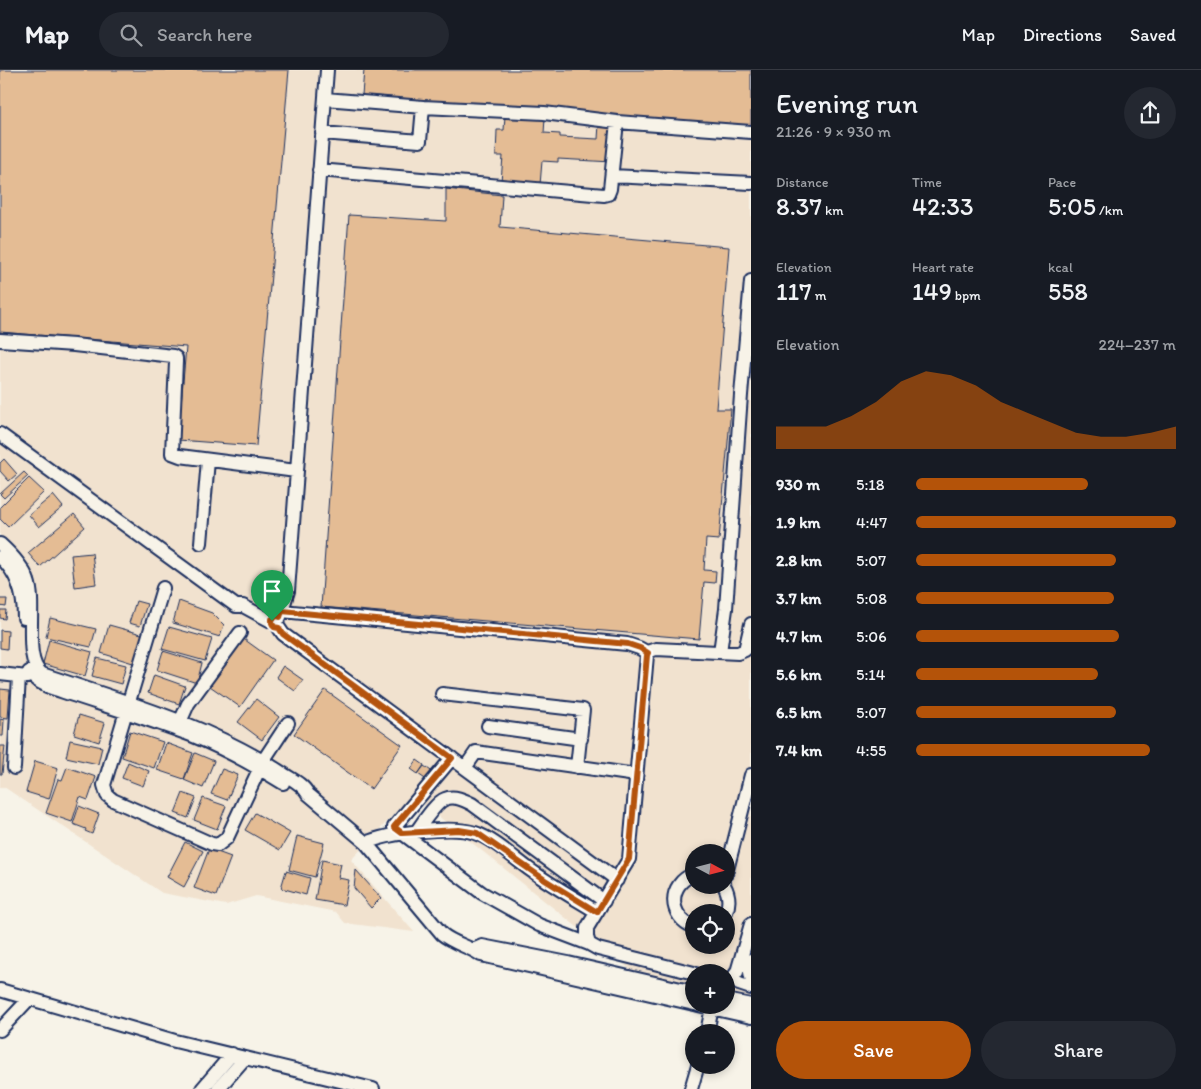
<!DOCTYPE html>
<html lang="en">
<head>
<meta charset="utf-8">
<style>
	body { margin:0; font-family:Itim,sans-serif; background:#242831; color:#f1f3f6; height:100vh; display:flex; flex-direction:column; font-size:19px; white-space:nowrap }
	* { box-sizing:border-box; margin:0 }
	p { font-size:16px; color:#9ea1a6 }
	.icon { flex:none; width:28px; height:28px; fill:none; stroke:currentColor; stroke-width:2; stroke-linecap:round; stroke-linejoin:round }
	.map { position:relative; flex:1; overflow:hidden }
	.side { display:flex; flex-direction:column; background:#171b24; width:450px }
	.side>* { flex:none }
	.needle { width:32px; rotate:97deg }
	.controls { position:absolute; left:685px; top:774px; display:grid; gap:10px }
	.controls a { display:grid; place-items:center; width:50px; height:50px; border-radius:50%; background:#171b24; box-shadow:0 2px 8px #0003; font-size:25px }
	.pin { position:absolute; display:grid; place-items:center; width:42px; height:42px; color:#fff; margin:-51px -21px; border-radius:50% 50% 50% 0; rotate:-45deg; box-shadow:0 0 5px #0007 }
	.pin .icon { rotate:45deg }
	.round { display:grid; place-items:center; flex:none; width:52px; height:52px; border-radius:26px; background:#242831 }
	.overview { display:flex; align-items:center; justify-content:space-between; height:85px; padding:0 25px }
	h1 { font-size:28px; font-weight:600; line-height:38px }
	.stats { display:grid; grid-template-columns:repeat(3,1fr); gap:8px; height:85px; padding:5px 25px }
	.stats div { display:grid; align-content:center }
	.stats b { font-size:25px; font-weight:600 }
	.stats small { font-size:14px; font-weight:400 }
	.stats p { font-size:14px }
	.chart { height:140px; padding:10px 25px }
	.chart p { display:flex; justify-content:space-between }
	.chart svg { width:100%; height:90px; margin-top:5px; fill:#b45309; opacity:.7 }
	.action { display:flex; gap:10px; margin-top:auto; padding:10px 25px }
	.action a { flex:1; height:58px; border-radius:30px; background:#b45309; color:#fff; font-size:20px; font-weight:600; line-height:58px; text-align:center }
	.action a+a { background:#242831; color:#f1f3f6 }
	ul { padding:0 25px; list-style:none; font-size:16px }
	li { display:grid; grid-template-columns:80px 60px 1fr; align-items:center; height:38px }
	li i { height:12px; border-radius:6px; background:#b45309 }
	header { display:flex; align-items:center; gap:30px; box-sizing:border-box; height:70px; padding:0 25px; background:#171b24; border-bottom:1px solid #363941 }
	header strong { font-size:24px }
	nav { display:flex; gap:28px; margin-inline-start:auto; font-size:18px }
	.search { width:350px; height:45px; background:#242831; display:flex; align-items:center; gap:12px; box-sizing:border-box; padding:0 18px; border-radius:28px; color:#9ea1a6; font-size:19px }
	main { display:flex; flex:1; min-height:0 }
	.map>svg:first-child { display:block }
	.built { fill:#f1e2cf; fill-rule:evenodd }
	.building { fill:#e4bc94; stroke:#1b2f5e }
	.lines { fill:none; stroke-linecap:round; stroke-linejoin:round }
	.minor-casing { stroke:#1b2f5e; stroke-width:16 }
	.minor { stroke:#f7f3e8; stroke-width:12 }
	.route-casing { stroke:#fff; stroke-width:10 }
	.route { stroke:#b45309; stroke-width:6 }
</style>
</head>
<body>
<header>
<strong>Map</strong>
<div class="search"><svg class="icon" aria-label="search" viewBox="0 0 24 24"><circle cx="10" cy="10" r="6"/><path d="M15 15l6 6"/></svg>Search here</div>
<nav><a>Map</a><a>Directions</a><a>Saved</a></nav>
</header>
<main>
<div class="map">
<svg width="751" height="1019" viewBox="0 0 751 1019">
	<rect width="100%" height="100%" fill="#f7f3e8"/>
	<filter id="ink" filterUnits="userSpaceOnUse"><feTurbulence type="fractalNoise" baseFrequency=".02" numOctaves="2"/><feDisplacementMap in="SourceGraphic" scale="10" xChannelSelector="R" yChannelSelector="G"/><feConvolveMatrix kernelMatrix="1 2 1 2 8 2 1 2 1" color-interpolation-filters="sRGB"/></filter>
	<g filter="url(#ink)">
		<!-- built -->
		<path class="built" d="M 0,0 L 751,0 L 751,930 L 726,926 L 726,902 L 694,902 L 694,917 L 631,900 L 412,725 L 351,790 L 414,862 L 345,853 L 336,842 L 256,826 L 226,835 L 162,823 L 4,717 L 0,717 ZM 694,782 L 726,782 L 726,815 L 694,815 ZM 694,842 L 726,842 L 726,875 L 694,875 Z"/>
		<!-- building -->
		<path class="building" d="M 0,0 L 289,0 L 256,376 L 178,370 L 186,277 L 0,262 Z
			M 364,0 L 751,0 L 751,56 L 362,25 Z
			M 505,46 L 545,48 L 544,63 L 560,64 L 560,67 L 598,69 L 599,54 L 614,55 L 612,92 L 558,89 L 558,92 L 542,91 L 540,115 L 501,112 L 503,86 L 496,86 L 497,60 L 504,60 Z
			M 446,119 L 502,125 L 500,157 L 729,177 L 716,339 L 731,339 L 719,470 L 706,469 L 704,500 L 716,501 L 715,513 L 704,512 L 699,569 L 321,537 L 349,145 L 446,151 Z
			M 4,389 L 17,404 L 9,411 L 0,401 L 0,393 Z
			M 24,402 L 28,406 L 4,428 L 0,424 Z
			M 29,408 L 44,422 L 8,457 L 0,449 L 0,437 Z
			M 53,425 L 63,437 L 39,457 L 29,445 Z
			M 74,444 L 85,457 L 40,497 L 28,483 Z
			M 92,483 L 96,514 L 75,517 L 71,485 Z
			M 0,529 L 7,529 L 6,537 L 0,536 Z
			M 136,531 L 147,534 L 140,556 L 129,553 Z
			M 179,531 L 212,543 L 224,555 L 220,567 L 173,553 Z
			M 0,540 L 6,540 L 5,549 L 0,548 Z
			M 50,548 L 96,559 L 91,577 L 46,567 Z
			M 109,555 L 145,565 L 136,594 L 101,583 Z
			M 169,557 L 212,569 L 205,591 L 162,579 Z
			M 0,560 L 8,561 L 7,579 L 0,578 Z
			M 241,567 L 273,590 L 240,637 L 207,614 Z
			M 49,570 L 92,582 L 85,606 L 43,594 Z
			M 163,581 L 202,593 L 197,613 L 157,600 Z
			M 97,588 L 126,595 L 121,614 L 92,606 Z
			M 283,596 L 303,610 L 295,621 L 276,607 Z
			M 154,605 L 185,616 L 179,634 L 148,623 Z
			M 0,619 L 10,620 L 8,648 L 0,647 Z
			M 325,620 L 402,675 L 371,719 L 294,664 Z
			M 256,629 L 279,647 L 262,670 L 238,652 Z
			M 79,645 L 105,653 L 99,672 L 74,664 Z
			M 0,649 L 4,650 L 3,666 L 0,666 Z
			M 130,661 L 163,672 L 154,698 L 122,687 Z
			M 70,670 L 102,677 L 98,694 L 66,687 Z
			M 166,673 L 193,683 L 184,709 L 157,700 Z
			M 0,676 L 5,676 L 2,704 L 0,704 Z
			M 195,683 L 214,691 L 203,718 L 184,710 Z
			M 417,690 L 424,695 L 418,704 L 411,699 Z
			M 35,691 L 58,698 L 49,729 L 26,722 Z
			M 128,692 L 149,701 L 143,716 L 122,708 Z
			M 424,696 L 437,705 L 431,713 L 418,704 Z
			M 67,697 L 96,707 L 88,730 L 80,727 L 72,752 L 46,743 L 58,709 L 62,710 Z
			M 222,699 L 238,705 L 227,730 L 211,724 Z
			M 183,723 L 196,728 L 188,748 L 175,743 Z
			M 203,728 L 226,736 L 217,759 L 194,750 Z
			M 79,736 L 99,744 L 92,764 L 85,761 L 86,759 L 73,754 Z
			M 255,743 L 290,763 L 280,780 L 245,760 Z
			M 297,766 L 324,773 L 315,807 L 289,800 Z
			M 185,772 L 203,781 L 184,817 L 167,807 Z
			M 209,779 L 231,787 L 216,826 L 194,818 Z
			M 322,790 L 341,794 L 338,808 L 349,810 L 344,835 L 315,830 Z
			M 356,800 L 381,828 L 371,838 L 354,818 Z
			M 286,801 L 310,808 L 306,825 L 281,818 Z"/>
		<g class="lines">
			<defs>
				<path id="minor" d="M 325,29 L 423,37 L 544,43 L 617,52 L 751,62
					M 322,63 L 420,71 L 423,37
					M 319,100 L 604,125 L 608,124 L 610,119 L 617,52
					M 612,106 L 751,113
					M 0,270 L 74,275 L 173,286 L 176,288 L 176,292 L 172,383 L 180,386 L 296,401
					M 0,364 L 236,536 L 243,536 L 271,551
					M 201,473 L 208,390
					M 0,474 C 11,484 23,496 28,511 C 37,536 22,589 42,604 C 123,631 210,655 282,703 C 291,709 303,714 308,724 L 366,773 L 442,864 C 454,874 469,876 481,885 L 694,934
					M 0,487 C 18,503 24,524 24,548
					M 163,518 L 104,715 L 107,725 L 113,730 L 212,774 L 218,775 L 227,768 L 263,691 L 288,653
					M 282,541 L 627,574 L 639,578 L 648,583
					M 280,547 L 288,521 L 327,0
					M 279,558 L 283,564 L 617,810
					M 720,582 L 726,539 L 741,325 L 751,211
					M 29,602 C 34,610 41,613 49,617 C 96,633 144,647 191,665 C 223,678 254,695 283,713
					M 0,604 L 27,607
					M 442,624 L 583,640 L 577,697
					M 488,656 L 581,669
					M 177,659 L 188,634 L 240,563
					M 452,688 L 394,757 L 482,823 L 539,855 L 589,874
					M 14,698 L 19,606
					M 465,698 L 476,682 L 636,705
					M 416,762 C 422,754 436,732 445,729 C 454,725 464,730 472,734 L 604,831
					M 366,773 C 387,763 453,755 475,763 C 492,768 514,788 529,799 C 551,815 574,828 597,842
					M 694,804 C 667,814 668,847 694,857
					M 726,804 L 751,705
					M 724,815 C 729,824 730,833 726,842
					M 473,880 L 482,876 L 568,893 L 694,922
					M 751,890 L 749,897 L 751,907
					M 694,903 L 598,879 L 589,874 L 587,867 L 587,858 L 629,789 L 647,585 L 650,581 L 656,579 L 738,583 L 745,580 L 751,554
					M 732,909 L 739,914 L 751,918
					M 726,910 L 732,909 L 737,902 L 751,854
					M 0,920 L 175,971 L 373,1019
					M 726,930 L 751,935
					M 698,935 L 751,947
					M 0,960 L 29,929
					M 707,962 L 712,938
					M 202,1019 L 232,984
					M 218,1019 L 245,988
					M 691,1019 L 698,995"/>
			</defs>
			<!-- minor casing -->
			<use href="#minor" class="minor-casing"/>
			<!-- minor -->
			<use href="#minor" class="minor"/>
		</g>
	</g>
	<g class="lines" filter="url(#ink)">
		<defs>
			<path id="route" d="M 282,541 L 628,574 L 640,578 L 648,583 L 647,585 L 629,789 L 597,842 L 545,810 L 477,763 L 459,760 L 402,763 L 394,757 L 452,688 L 283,564 L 279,558 L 274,557 L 272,553 L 272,549 L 277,546 L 280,547 Z"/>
		</defs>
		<!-- route casing -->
		<use href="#route" class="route-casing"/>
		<!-- route -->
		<use href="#route" class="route"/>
	</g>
</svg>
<div class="controls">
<a><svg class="needle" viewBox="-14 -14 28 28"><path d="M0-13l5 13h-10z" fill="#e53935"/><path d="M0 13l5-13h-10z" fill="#9ea1a6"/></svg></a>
<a><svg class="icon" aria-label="locate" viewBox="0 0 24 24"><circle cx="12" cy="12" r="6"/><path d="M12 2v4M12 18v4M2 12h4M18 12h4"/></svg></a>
<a>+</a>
<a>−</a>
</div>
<div class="pin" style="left:272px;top:551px;background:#1e9e55"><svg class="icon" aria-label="arrive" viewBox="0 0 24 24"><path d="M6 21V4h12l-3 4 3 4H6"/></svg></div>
</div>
<section class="side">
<div class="overview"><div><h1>Evening run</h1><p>21:26 · 9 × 930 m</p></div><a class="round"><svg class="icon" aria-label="share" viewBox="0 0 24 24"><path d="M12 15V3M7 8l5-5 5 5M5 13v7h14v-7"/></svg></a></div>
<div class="stats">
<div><p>Distance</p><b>8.37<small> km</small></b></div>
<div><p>Time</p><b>42:33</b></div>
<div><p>Pace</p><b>5:05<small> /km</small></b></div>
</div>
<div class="stats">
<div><p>Elevation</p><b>117<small> m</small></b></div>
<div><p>Heart rate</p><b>149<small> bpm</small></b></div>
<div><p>kcal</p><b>558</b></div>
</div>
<div class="chart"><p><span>Elevation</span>224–237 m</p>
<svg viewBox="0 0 160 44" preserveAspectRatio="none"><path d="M0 44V33L10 33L20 33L30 28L40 21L50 11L60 6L70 8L80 13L90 21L100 26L110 31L120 36L130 38L140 38L150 36L160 33V44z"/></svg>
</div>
<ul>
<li><b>930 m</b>5:18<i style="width:66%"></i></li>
<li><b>1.9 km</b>4:47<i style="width:100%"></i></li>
<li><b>2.8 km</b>5:07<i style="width:77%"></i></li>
<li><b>3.7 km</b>5:08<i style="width:76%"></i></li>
<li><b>4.7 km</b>5:06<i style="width:78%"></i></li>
<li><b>5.6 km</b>5:14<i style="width:70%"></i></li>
<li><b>6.5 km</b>5:07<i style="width:77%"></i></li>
<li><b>7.4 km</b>4:55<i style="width:90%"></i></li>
</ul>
<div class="action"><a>Save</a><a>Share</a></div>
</section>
</main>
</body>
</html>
